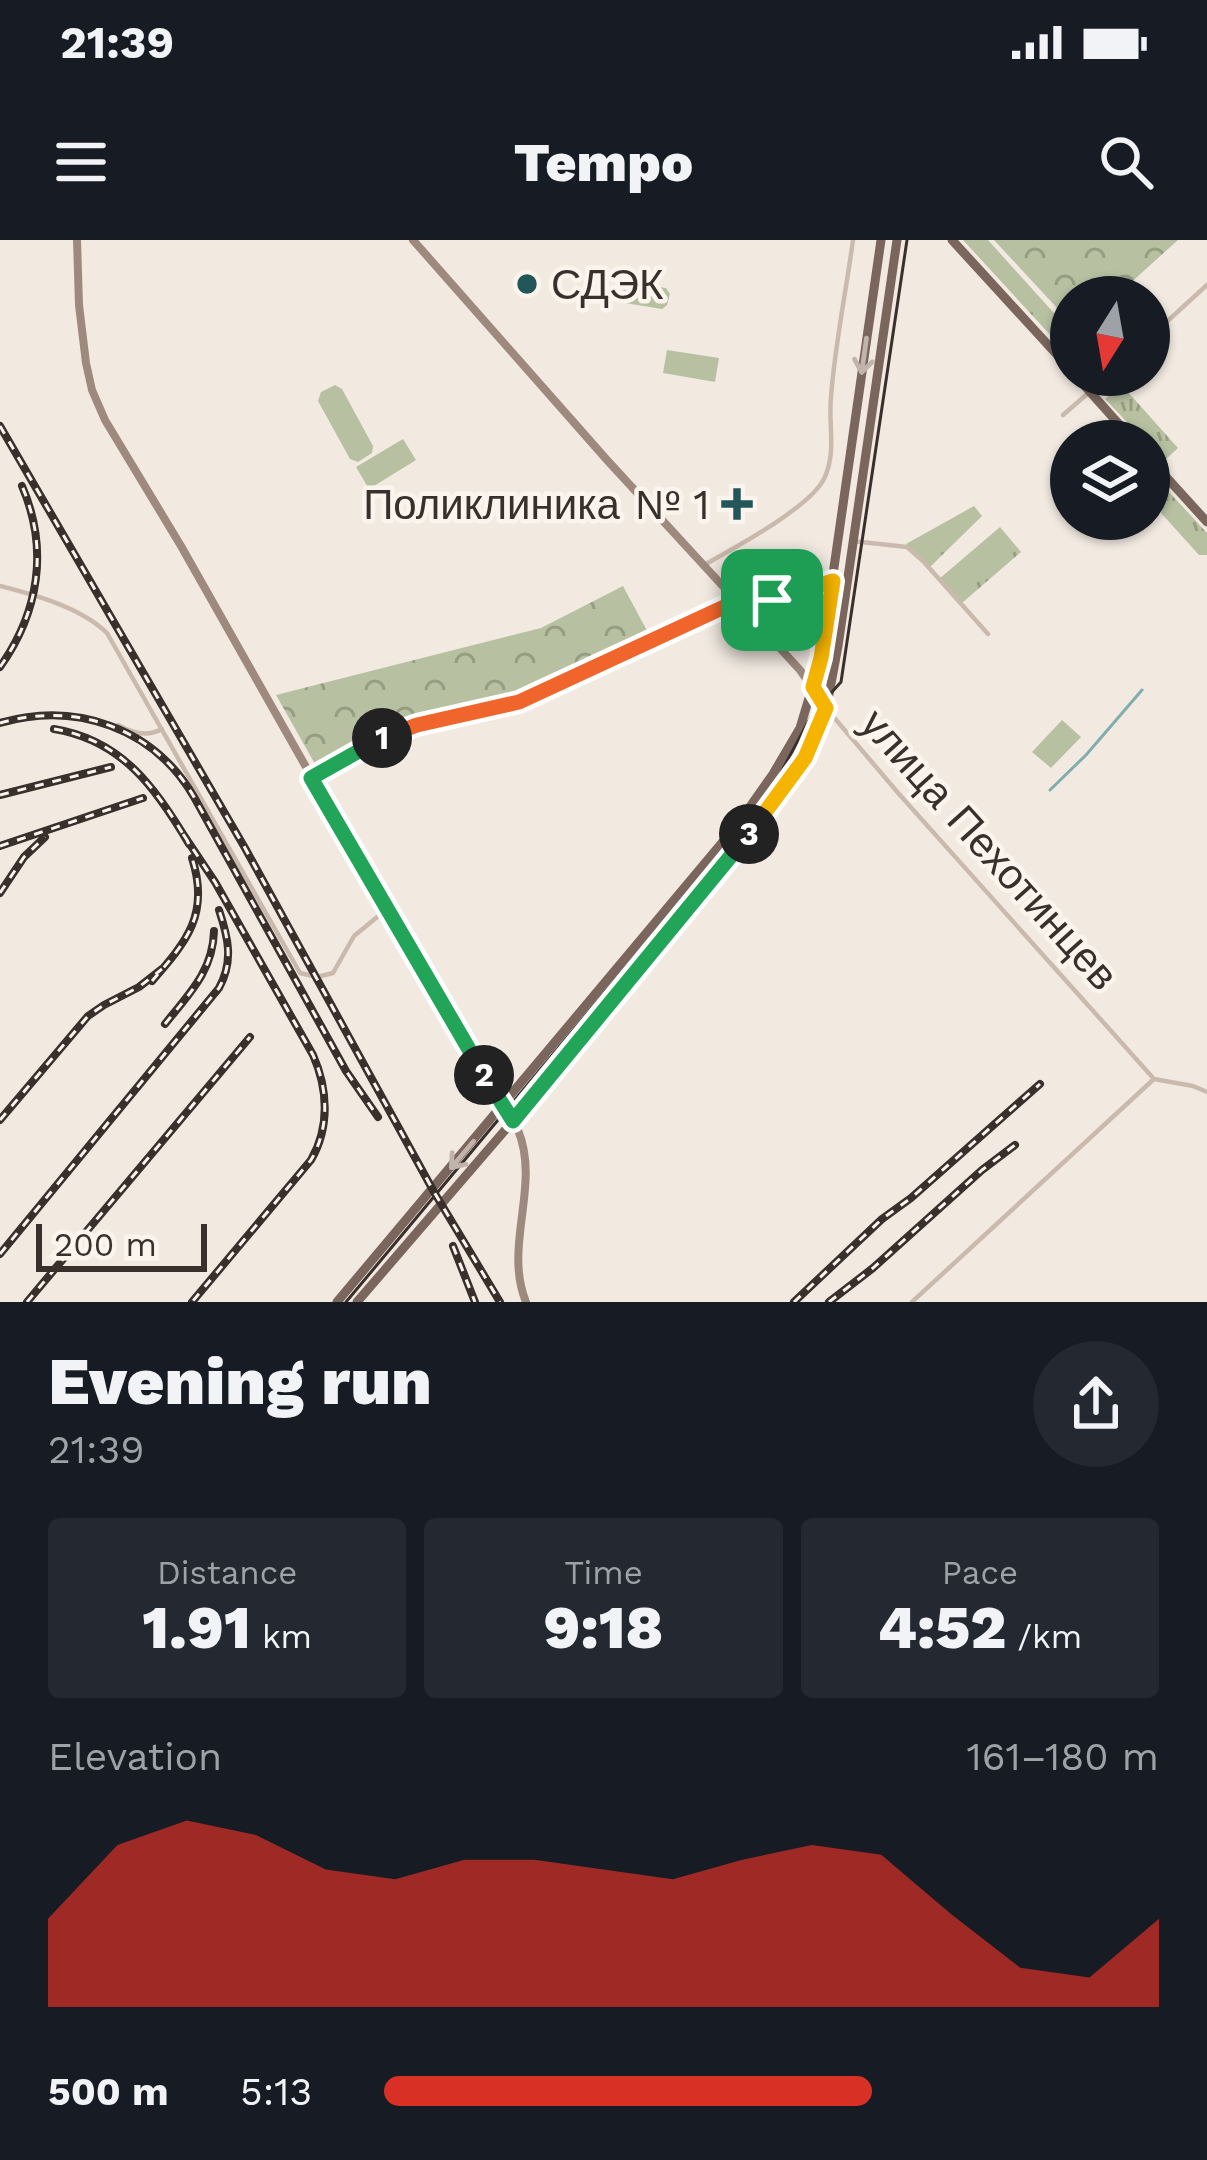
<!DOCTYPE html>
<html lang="en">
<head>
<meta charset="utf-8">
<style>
	body { margin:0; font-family:"Work Sans",sans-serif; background:#242831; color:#f1f3f6; height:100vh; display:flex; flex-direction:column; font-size:45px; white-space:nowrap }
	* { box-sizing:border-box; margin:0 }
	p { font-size:39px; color:#9ea1a6 }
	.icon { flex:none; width:66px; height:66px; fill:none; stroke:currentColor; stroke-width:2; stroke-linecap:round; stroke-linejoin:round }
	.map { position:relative; height:1062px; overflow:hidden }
	.side { display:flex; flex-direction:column; background:#171b24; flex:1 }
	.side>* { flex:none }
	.needle { width:78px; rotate:191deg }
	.tools { position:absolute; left:1050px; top:36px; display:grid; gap:24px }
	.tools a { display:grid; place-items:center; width:120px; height:120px; border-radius:50%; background:#171b24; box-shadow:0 3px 9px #0004; font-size:60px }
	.scale { position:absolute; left:36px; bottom:30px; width:171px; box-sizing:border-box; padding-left:12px; border:6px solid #392f2b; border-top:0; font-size:33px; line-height:42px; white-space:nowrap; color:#392f2b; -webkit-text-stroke:9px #faf4ed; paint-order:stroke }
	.pin { position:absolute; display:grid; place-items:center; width:102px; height:102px; color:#fff; margin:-51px; border-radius:24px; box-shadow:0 6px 18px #0006 }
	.km { position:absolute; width:60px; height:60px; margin:-30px; border-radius:50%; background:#222; color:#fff; font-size:33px; line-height:60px; text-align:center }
	.round { display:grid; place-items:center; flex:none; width:126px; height:126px; border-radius:63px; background:#242831 }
	.summary { display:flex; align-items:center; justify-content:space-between; height:204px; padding:0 48px }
	h1 { font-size:66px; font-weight:800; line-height:90px }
	.metrics { display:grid; grid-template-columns:repeat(3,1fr); gap:18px; height:204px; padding:12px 48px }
	.metrics div { display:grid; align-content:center; border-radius:12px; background:#242831; text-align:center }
	.metrics b { font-size:60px; font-weight:800 }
	.metrics small { font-size:33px; font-weight:400 }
	.metrics p { font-size:33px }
	.chart { height:336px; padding:24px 48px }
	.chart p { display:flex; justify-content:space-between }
	.chart svg { width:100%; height:216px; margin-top:12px; fill:#d93025; opacity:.7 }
	ul { padding:0 48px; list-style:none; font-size:39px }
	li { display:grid; grid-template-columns:192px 144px 1fr; align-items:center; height:90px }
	li i { height:30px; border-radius:15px; background:#d93025 }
	.status { display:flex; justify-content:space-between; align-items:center; height:84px; padding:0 60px; background:#171b24; direction:ltr }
	.status svg { height:33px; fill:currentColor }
	header { display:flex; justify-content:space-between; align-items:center; height:156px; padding:0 48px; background:#171b24; font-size:54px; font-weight:800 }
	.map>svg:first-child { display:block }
	.grass { fill:url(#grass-tufts) }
	.park { fill:url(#park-crowns) }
	.garden { fill:#b7c1a1 }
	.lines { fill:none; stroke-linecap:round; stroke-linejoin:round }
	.stream { stroke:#81adae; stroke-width:3 }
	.minor { stroke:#cabaad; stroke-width:4.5 }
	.secondary { stroke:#9e897e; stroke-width:8 }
	.primary { stroke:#7a665d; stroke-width:9 }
	.tram { stroke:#392f2b; stroke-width:3 }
	.rail-casing { stroke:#392f2b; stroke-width:8 }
	.rail { stroke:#faf4ed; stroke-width:3; stroke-dasharray:9; stroke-linecap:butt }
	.oneway { stroke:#c0b4ac }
	.split-1-casing { stroke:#fff; stroke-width:24 }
	.split-2-casing { stroke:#fff; stroke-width:24 }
	.split-3-casing { stroke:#fff; stroke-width:24 }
	.split-4-casing { stroke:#fff; stroke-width:24 }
	.split-1 { stroke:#f0652b; stroke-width:15 }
	.split-2 { stroke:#22a559; stroke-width:15 }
	.split-3 { stroke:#22a559; stroke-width:15 }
	.split-4 { stroke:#f5b400; stroke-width:15 }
	.poi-dot { fill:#225659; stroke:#faf4ed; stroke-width:4.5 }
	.labels { text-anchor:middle; stroke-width:9; stroke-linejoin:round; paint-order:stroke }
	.poi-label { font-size:42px; fill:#392f2b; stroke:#faf4ed; text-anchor:start }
	.street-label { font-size:42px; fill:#392f2b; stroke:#faf4ed }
</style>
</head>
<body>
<div class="status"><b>21:39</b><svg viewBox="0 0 49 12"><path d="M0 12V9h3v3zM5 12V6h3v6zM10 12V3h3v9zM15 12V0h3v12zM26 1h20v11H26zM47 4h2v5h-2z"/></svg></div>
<header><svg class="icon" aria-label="menu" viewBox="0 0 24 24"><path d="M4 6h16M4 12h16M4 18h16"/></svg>Tempo<svg class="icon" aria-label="search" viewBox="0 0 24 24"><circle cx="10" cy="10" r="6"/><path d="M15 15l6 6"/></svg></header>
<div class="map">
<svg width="1207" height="1062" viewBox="0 0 1207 1062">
	<defs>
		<pattern id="grass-tufts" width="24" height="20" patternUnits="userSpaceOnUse" patternTransform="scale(3)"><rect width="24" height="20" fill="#b7c1a1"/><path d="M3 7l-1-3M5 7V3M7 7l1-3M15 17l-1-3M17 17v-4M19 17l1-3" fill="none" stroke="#969d83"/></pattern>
		<pattern id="park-crowns" width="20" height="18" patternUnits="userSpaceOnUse" patternTransform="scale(3)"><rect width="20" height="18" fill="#b7c1a1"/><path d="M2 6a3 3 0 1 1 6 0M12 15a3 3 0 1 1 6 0" fill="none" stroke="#969d83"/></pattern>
	</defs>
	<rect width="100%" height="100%" fill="#f2eae1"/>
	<!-- grass -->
	<path class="grass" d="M 963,0 L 988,0 L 1071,92 L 1071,112 L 1058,97 L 1054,99 Z
		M 1127,151 L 1178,208 L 1164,221 L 1149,205 L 1149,201 L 1145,201 L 1105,159 L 1112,153 Z
		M 1158,240 L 1207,293 L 1207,315 L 1199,315 L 1161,273 Z
		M 974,266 L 982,276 L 929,328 L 906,304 Z
		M 1000,287 L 1021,312 L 962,363 L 939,339 Z"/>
	<!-- park -->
	<path class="park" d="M 994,0 L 1178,0 L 1115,57 L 1071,57 L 1071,83 Z
		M 623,346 L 651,398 L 536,453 L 498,464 L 411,483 L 387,491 L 319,531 L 276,455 L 541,388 Z"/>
	<!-- garden -->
	<path class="garden" d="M 630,43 L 666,48 L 670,54 L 667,65 L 662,69 L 625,63 L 622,59 L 625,44 Z
		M 667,110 L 719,118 L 715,142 L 663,133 Z
		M 335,145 L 342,149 L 373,206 L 372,213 L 358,222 L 350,219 L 318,161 L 321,152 Z
		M 403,199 L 416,220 L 369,249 L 356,227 Z
		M 1062,480 L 1081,497 L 1051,528 L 1032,512 Z"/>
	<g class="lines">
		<!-- stream -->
		<path class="stream" d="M 1050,550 L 1086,515 L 1142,450"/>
		<!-- minor -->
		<path class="minor" d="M 1149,98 L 1207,45
			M 1063,175 L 1109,135
			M 852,301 L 907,307 L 923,321 L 988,394
			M 704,325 C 734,308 809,268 824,239 C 837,212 828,184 831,157 C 835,104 846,52 853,0
			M 0,346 C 35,355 80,367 107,393 L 300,733 L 317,737 L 333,733 L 354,696 L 387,669
			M 749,372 L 772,360 L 828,343
			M 826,468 L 899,554 L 1154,839 L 1193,846 L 1207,852
			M 118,485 C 132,493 148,497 162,489
			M 313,537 L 390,494 L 431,481 L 519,462 L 737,361
			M 912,1062 L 1154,839"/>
		<!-- secondary -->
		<path class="secondary" d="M 77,0 L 79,65 L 86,123 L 92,150 L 105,180 L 181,306 L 422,732 L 518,890 C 541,946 503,1006 526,1062
			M 413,0 L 607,220 L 800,430 L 826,468"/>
		<!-- primary -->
		<path class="primary" d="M 952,0 L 1071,130
			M 1075,135 L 1134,201
			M 1149,218 L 1207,282
			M 337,1062 L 737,585 L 773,534 L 800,488 L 821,418 L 881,0
			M 357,1062 L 513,881 L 788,544 L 804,518 L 819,487 L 827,465 L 838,406 L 897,0"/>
		<!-- tram -->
		<path class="tram" d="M 346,1062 L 741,589 L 773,547 L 813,473 L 841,442 L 907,0"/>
		<defs>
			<path id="rail" d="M 0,186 L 245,608 L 434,952 L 500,1062
				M 0,427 C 39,372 49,309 22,246
				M 0,483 C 76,461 154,488 194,557 L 346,831 L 378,877
				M 54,489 C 122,500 156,548 189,604
				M 0,555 L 111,527
				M 183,594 L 215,642 L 313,815 C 328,849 330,887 311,920 L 192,1062
				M 0,606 L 143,558
				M 0,653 L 24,617 L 45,597
				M 152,741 C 187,701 210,674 192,618
				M 165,784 C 189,754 213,731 214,691
				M 0,880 L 88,776 L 104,765 L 139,747 L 162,729
				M 453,1006 L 475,1062
				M 0,1014 L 219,748 C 234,721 228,697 219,670
				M 27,1062 L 250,797
				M 794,1062 L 882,979 L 911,958 L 1040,844
				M 829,1062 L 873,1028 L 982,930 L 1015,905"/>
		</defs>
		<!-- rail casing -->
		<use href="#rail" class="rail-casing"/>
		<!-- rail -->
		<use href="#rail" class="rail"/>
	</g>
	<!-- one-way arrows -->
	<defs><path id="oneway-shaft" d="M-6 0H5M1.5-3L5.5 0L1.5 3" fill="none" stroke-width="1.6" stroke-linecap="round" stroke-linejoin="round" transform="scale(3)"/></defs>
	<g class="oneway">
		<use href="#oneway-shaft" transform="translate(864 116) rotate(98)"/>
		<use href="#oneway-shaft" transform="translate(462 915) rotate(130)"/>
	</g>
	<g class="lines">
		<defs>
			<path id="split-1" d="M 382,498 L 417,485 L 519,462 L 737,361 L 748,373 L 772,360"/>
			<path id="split-2" d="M 382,498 L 311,538 L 484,835"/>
			<path id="split-3" d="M 484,835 L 513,881 L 749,594"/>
			<path id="split-4" d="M 749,594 L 805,518 L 826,468 L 813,447 L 821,418 L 833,341 L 772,360"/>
		</defs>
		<!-- split-1 casing -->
		<use href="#split-1" class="split-1-casing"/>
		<!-- split-2 casing -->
		<use href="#split-2" class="split-2-casing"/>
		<!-- split-3 casing -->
		<use href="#split-3" class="split-3-casing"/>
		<!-- split-4 casing -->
		<use href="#split-4" class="split-4-casing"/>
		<!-- split-1 -->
		<use href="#split-1" class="split-1"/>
		<!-- split-2 -->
		<use href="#split-2" class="split-2"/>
		<!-- split-3 -->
		<use href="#split-3" class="split-3"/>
		<!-- split-4 -->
		<use href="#split-4" class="split-4"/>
	</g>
	<!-- markers -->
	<g class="poi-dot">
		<circle cx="527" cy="44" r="12"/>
		<path d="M731 246h12v12h12v12h-12v12h-12v-12h-12v-12h12z"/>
	</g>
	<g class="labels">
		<!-- poi labels -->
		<g class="poi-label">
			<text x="551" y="59">СДЭК</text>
			<text x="710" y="279" text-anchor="end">Поликлиника № 1</text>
		</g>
		<!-- street labels -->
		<g class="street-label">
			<text transform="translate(990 609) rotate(48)" y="15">улица Пехотинцев</text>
		</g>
	</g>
</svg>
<div class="tools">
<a><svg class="needle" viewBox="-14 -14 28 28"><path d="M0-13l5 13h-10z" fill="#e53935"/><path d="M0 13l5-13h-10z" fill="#9ea1a6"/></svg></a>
<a><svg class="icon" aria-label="layers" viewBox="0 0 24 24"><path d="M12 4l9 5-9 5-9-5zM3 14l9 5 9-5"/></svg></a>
</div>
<div class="scale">200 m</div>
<div class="pin" style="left:772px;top:360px;background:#1e9e55"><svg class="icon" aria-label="arrive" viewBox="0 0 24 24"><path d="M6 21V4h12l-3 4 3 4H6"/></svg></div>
<b class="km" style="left:382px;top:498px">1</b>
<b class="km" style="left:484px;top:835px">2</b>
<b class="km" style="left:749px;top:594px">3</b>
</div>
<section class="side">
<div class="summary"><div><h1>Evening run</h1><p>21:39</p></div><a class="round"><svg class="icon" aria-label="share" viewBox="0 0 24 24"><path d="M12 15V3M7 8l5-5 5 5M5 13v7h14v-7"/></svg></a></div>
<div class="metrics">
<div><p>Distance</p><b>1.91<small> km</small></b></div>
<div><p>Time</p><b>9:18</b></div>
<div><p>Pace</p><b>4:52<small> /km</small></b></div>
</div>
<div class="chart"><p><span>Elevation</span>161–180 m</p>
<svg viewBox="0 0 160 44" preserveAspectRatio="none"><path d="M0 44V26L10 11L20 6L30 9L40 16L50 18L60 14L70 14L80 16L90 18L100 14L110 11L120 13L130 25L140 36L150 38L160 26V44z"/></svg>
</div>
<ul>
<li><b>500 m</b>5:13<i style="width:63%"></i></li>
</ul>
</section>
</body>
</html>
